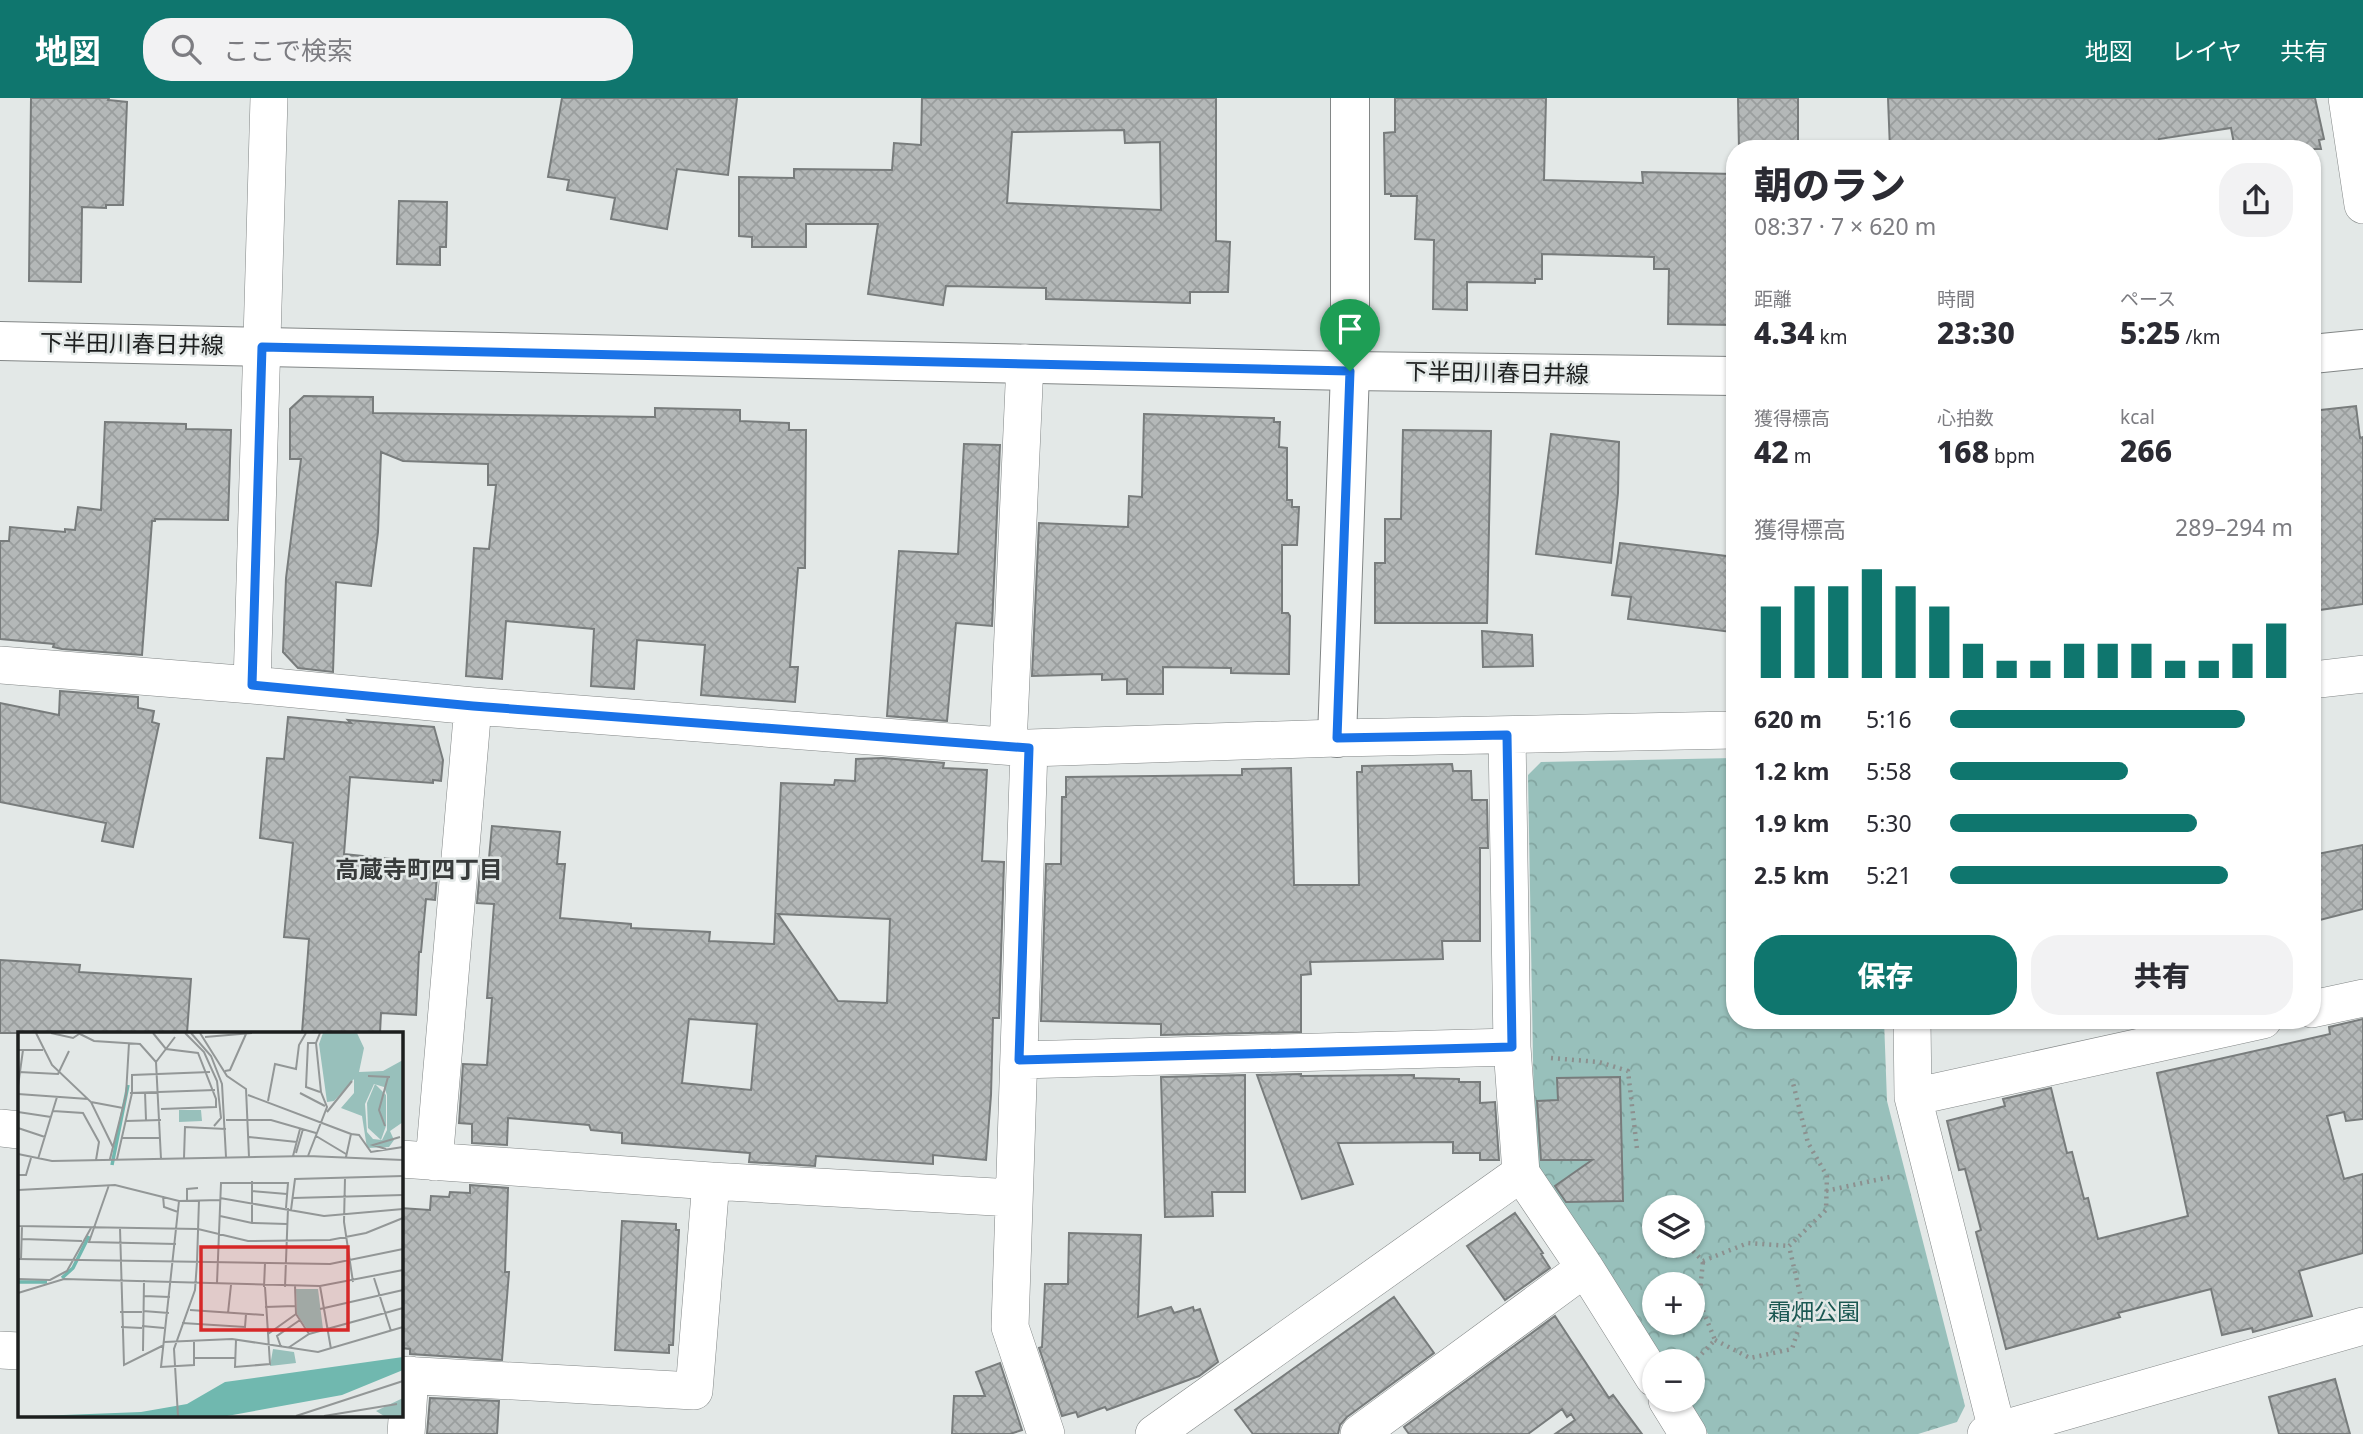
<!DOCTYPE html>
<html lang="ja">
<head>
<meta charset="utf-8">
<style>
	body { margin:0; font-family:"Noto Sans","Noto Sans JP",sans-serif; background:#f2f2f3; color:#2b2b33; height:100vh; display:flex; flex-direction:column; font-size:26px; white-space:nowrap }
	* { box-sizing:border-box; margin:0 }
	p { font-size:23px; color:#7c7c81 }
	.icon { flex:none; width:38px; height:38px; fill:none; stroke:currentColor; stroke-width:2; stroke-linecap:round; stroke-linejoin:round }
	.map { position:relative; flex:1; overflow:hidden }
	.details { position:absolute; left:1726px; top:42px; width:595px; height:889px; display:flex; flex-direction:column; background:#fff; border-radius:28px; box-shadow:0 2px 5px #0004 }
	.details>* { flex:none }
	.controls { position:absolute; left:1642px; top:1097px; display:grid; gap:14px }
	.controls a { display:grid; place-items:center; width:63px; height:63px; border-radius:50%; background:#fff; box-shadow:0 2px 5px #0004; font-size:35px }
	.pin { position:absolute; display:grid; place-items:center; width:60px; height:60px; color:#fff; margin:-72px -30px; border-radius:50% 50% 50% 0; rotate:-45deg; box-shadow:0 0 7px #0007 }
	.pin .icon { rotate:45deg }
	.round { display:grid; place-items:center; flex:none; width:74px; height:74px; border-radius:28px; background:#f2f2f3 }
	.summary { display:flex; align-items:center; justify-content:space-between; height:119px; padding:0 28px }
	h1 { font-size:38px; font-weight:800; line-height:52px }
	.stats { display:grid; grid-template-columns:repeat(3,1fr); gap:10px; height:119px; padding:7px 28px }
	.stats div { display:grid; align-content:center }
	.stats b { font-size:30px; font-weight:800 }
	.stats small { font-size:19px; font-weight:400 }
	.stats p { font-size:19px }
	.chart { height:196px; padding:14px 28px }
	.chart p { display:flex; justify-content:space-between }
	.chart svg { width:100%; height:126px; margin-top:7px; stroke:#0f766e; stroke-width:6 }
	.button { display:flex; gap:14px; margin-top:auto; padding:14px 28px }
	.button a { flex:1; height:80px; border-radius:28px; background:#0f766e; color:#fff; font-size:28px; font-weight:800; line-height:80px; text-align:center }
	.button a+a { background:#f2f2f3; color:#2b2b33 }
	ul { padding:0 28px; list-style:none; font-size:23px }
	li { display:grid; grid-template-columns:112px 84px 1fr; align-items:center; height:52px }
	li i { height:18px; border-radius:9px; background:#0f766e }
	header { display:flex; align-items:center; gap:42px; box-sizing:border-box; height:98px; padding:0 35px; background:#0f766e; color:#fff }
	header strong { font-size:33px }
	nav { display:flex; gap:38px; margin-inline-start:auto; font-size:24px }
	.search { width:490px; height:63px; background:#f2f2f3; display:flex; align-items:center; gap:18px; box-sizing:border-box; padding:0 24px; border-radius:28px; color:#7c7c81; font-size:26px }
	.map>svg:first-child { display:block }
	.park { fill:url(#park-crowns); fill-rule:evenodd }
	.building { fill:url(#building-cross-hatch); stroke:#787c7c; stroke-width:2; fill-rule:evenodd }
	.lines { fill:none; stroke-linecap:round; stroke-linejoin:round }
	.minor-casing { stroke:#828686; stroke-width:38 }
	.tertiary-casing { stroke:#828686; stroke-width:40 }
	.secondary-casing { stroke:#828686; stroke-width:40 }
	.path { stroke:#8c908f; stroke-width:4.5; stroke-dasharray:2 5; stroke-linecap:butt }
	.minor { stroke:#fff; stroke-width:37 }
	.tertiary { stroke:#fff; stroke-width:38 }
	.secondary { stroke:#fff; stroke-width:38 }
	.route-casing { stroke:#fff; stroke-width:14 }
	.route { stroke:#1a73e8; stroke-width:9 }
	.labels { text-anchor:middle; stroke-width:5; stroke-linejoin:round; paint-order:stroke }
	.street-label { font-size:23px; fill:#1c1e1e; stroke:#e3e8e7 }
	.park-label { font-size:23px; fill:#1b5852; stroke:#e3e8e7 }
	.neighbourhood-label { font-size:24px; font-weight:bold; fill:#383b3b; stroke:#e3e8e7 }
	.inset-river { fill:none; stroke:#70b8af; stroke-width:3.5 }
	.inset-road { fill:none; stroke:#939797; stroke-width:2 }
	.view { fill:#d62828; fill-opacity:0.15; stroke:#d62828; stroke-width:3.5 }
	.inset-edge { fill:none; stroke:#1c1e1e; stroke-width:3.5 }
</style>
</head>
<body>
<header>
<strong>地図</strong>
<div class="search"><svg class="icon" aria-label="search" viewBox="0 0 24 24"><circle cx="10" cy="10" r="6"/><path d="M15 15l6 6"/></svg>ここで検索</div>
<nav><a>地図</a><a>レイヤ</a><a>共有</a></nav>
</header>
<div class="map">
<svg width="2363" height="1336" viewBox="0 0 2363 1336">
	<defs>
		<pattern id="park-crowns" width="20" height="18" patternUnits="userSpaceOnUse" patternTransform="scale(1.75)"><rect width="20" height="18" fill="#98c0bb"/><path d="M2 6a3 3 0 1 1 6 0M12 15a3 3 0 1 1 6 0" fill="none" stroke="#82a5a0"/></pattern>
		<pattern id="building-cross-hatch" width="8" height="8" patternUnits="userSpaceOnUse" patternTransform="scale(1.75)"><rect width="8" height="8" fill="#b4b8b8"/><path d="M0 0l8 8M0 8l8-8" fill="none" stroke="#9a9e9e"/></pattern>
	</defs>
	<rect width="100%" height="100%" fill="#e3e8e7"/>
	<!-- park -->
	<path class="park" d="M 1734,660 L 1734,922 L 1884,922 L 1887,1003 L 1965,1308 L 1957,1324 L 1918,1336 L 1708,1336 L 1686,1302 L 1692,1302 L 1692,1264 L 1660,1263 L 1535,1074 L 1528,677 L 1541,664 ZM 1654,1110 L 1692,1110 L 1692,1148 L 1654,1148 ZM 1654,1186 L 1692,1186 L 1692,1225 L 1654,1225 Z"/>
	<!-- building -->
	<path class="building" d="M 31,0 L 109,0 L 108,2 L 127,4 L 123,107 L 106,107 L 106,110 L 82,109 L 81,184 L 29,183 Z
		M 562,0 L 737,0 L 728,77 L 677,71 L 667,131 L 611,121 L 615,100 L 567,92 L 569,82 L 548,79 Z
		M 922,0 L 1216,0 L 1216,143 L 1230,144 L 1228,194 L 1190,194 L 1190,205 L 1046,201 L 1046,190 L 946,188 L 943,207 L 868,196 L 878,126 L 806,126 L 806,149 L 752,149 L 752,139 L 739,138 L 739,79 L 794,80 L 794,71 L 892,72 L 894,45 L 921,47 ZM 1124,32 L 1125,45 L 1160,44 L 1161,112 L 1007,105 L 1012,34 Z
		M 1395,0 L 1546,0 L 1544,82 L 1643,85 L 1642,74 L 1734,76 L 1734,227 L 1668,226 L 1669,171 L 1654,171 L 1654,159 L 1542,156 L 1542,181 L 1535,181 L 1535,185 L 1467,184 L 1467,212 L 1433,211 L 1434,142 L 1415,141 L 1417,98 L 1391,98 L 1391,96 L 1385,96 L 1384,35 L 1395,34 Z
		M 1738,0 L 1798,0 L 1798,51 L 1739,51 Z
		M 1888,0 L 2315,0 L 2324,41 L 2319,42 L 2321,51 L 2235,51 L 2231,30 L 2159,41 L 2159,47 L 2146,47 L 2146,51 L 1890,51 Z
		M 399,103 L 447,104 L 446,149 L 440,149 L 440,167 L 397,166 Z
		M 304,298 L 373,299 L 373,315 L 655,319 L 655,310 L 740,312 L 740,323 L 789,325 L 789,332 L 806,332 L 805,470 L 798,470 L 790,569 L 798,569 L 795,604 L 701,597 L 705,547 L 637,542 L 634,591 L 591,588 L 594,531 L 506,523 L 502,581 L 466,578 L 474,450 L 489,451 L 496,387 L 488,387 L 488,366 L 403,363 L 381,354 L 378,434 L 371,488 L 336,484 L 333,574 L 298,570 L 283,554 L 286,480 L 301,361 L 290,361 L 290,311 Z
		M 2356,308 L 2360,340 L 2363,339 L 2363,506 L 2312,513 L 2312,313 Z
		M 1144,316 L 1274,320 L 1274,324 L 1280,324 L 1279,349 L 1287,350 L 1287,402 L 1292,402 L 1292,409 L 1299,409 L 1297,447 L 1282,447 L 1282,515 L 1288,515 L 1290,518 L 1289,576 L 1231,575 L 1231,570 L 1163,569 L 1163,596 L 1127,596 L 1127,581 L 1102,582 L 1102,576 L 1032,578 L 1039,425 L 1128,429 L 1129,398 L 1142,399 Z
		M 105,324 L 186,326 L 186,331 L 231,332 L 228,422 L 155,421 L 155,423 L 152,423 L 142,557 L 62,551 L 53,549 L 54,546 L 0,541 L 0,443 L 9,443 L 10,429 L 65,434 L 65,431 L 75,432 L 78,409 L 101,412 Z
		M 1403,332 L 1491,333 L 1487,525 L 1375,525 L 1375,465 L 1385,465 L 1385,421 L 1401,421 Z
		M 1551,336 L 1619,344 L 1618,395 L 1611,465 L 1536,456 Z
		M 964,346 L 1000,347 L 992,528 L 956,525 L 947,623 L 887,618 L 899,453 L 958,456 Z
		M 1620,445 L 1734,459 L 1734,512 L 1731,534 L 1628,521 L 1631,499 L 1612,497 Z
		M 1482,533 L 1532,537 L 1533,568 L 1483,569 Z
		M 60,593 L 138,599 L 138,610 L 154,613 L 152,624 L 159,626 L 133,749 L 102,743 L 106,725 L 0,704 L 0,605 L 59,617 Z
		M 288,619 L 351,625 L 348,622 L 434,629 L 443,662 L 441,683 L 433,682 L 433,685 L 350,679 L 344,756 L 438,766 L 435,802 L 426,801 L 421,854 L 419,854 L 416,917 L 381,915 L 380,935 L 302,935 L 309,841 L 284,839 L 293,745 L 260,740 L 267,660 L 284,661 Z
		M 883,660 L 944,665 L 943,670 L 987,672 L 982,763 L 1004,764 L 999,920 L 993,920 L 991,997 L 986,1062 L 933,1057 L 933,1066 L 816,1058 L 815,1068 L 749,1064 L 750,1055 L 622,1045 L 622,1035 L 591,1032 L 589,1027 L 508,1020 L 507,1047 L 472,1045 L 472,1026 L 459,1025 L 463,966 L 487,967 L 492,900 L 487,900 L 494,806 L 477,805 L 481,760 L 489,760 L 492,728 L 560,734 L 557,766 L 565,766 L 560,820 L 631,826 L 631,830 L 710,834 L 709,843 L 774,846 L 781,685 L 834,687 L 835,682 L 855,683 L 856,661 ZM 778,816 L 890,821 L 887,905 L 838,903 ZM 689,921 L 757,926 L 751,992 L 682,985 Z
		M 1452,666 L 1453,673 L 1471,673 L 1472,702 L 1487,702 L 1488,750 L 1480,750 L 1480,843 L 1442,843 L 1443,861 L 1310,864 L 1311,876 L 1301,877 L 1301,934 L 1161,937 L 1161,926 L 1041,923 L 1046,766 L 1061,766 L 1062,699 L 1066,699 L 1066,679 L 1242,677 L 1242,671 L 1291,670 L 1294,787 L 1359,787 L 1357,674 L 1362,674 L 1362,668 Z
		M 2363,747 L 2363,811 L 2312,824 L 2312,757 Z
		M 0,862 L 80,867 L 79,874 L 191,881 L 187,935 L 0,935 Z
		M 2363,921 L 2363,1021 L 2346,1023 L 2344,1014 L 2327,1018 L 2344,1081 L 2363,1076 L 2363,1155 L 2299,1173 L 2312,1218 L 2253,1234 L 2252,1230 L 2222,1237 L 2211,1191 L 2118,1215 L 2120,1219 L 2006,1251 L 1976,1134 L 1981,1132 L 1965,1071 L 1959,1072 L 1947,1023 L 2005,1008 L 2003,1001 L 2051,990 L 2067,1055 L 2072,1054 L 2084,1101 L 2088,1100 L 2098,1141 L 2188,1118 L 2157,975 L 2330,936 L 2329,929 Z
		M 1301,976 L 1301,978 L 1414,977 L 1414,980 L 1459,981 L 1459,984 L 1480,984 L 1480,1005 L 1495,1004 L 1499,1062 L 1480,1062 L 1480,1055 L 1453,1055 L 1453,1044 L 1338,1045 L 1353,1086 L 1302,1101 L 1257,977 Z
		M 1245,977 L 1245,1094 L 1212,1094 L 1213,1118 L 1165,1119 L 1161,979 Z
		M 1620,979 L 1623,1103 L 1566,1104 L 1555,1088 L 1592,1062 L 1541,1062 L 1537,1003 L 1558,1002 L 1557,980 Z
		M 470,1087 L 508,1090 L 505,1174 L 509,1174 L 502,1262 L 410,1256 L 410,1251 L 401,1250 L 401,1110 L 430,1112 L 431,1098 L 449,1099 L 450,1094 L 470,1095 Z
		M 1515,1115 L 1543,1155 L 1541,1156 L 1550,1170 L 1505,1202 L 1467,1148 Z
		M 622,1123 L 676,1126 L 676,1132 L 679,1132 L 673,1247 L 669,1247 L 669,1255 L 615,1252 Z
		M 1069,1135 L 1141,1137 L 1138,1219 L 1171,1209 L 1174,1215 L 1193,1209 L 1194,1213 L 1200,1211 L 1218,1264 L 1199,1278 L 1107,1312 L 1105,1309 L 1078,1319 L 1076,1314 L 1062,1318 L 1039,1250 L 1042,1249 L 1045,1186 L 1068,1186 Z
		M 1394,1199 L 1434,1255 L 1347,1319 L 1340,1327 L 1338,1336 L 1253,1336 L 1235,1312 Z
		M 1555,1218 L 1609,1300 L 1613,1297 L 1642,1336 L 1555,1336 L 1575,1322 L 1571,1316 L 1567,1319 L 1562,1311 L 1528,1336 L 1409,1336 L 1404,1329 Z
		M 1000,1265 L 1022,1332 L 1010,1336 L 952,1336 L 954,1298 L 985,1298 L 976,1274 Z
		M 2335,1281 L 2350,1336 L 2279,1336 L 2269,1299 Z
		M 430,1300 L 499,1303 L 497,1336 L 427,1336 Z"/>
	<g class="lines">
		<defs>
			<path id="minor" d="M 2347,0 L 2363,107
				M 0,567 L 252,587 L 473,608 L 1029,650 L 1337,640 L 1734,632
				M 2312,582 L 2363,576
				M 252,587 L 269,0
				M 1507,637 L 1512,949 L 1521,1075 L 1585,1170 L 1654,1280
				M 1008,648 L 1025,265
				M 1029,650 L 1010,1229 L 1046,1336
				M 2312,911 L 2363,900
				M 1912,922 L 1913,999 L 1998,1336
				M 1019,962 L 1512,949
				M 1913,999 L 2263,922
				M 0,1030 L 19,1032
				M 401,1061 L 711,1083 L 1013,1100
				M 434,1064 L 473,608
				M 0,1252 L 19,1253
				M 401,1277 L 694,1293 L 711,1083
				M 1667,1302 L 1688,1336
				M 406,1336 L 410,1277
				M 1154,1336 L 1521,1075
				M 1359,1336 L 1585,1170
				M 1986,1336 L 2363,1228"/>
			<path id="tertiary" d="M 1337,640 L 1350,273 L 1350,0"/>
			<path id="secondary" d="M 0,243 L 1350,273 L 1734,278
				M 2312,256 L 2363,251"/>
		</defs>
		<!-- minor casing -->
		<use href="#minor" class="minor-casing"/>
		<!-- tertiary casing -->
		<use href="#tertiary" class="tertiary-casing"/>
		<!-- secondary casing -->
		<use href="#secondary" class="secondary-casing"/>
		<!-- path -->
		<path class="path" d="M 1551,960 L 1599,964 L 1628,973 L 1637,1051
			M 1826,1093 L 1894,1078
			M 1688,1148 L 1703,1163 L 1748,1145 L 1789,1148
			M 1715,1242 L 1750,1260 L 1792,1251 L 1804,1213 L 1789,1148 L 1826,1112 L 1827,1078 L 1808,1045 L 1792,981
			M 1692,1266 L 1715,1242 L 1699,1203 L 1703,1163"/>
		<!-- minor -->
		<use href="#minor" class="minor"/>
		<!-- tertiary -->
		<use href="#tertiary" class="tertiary"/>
		<!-- secondary -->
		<use href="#secondary" class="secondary"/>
	</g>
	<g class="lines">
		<defs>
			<path id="route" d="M 262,249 L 1350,273 L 1337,640 L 1507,637 L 1512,949 L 1019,962 L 1029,650 L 473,608 L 252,587 Z"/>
		</defs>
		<!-- route casing -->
		<use href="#route" class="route-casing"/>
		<!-- route -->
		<use href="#route" class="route"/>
	</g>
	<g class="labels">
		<!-- street labels -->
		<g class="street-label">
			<text transform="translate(132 246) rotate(1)" y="8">下半田川春日井線</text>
			<text transform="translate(1497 275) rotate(1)" y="8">下半田川春日井線</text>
		</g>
		<!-- park labels -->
		<g class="park-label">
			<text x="1814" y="1222">霜畑公園</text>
		</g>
		<!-- neighbourhood labels -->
		<g class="neighbourhood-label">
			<text x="419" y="780">高蔵寺町四丁目</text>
		</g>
	</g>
	<!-- overview -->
	<g transform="translate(18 934)">
		<rect width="385" height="385" fill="#e3e8e7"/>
		<path d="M 305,1 L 339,1 L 346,16 L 341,40 L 365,39 L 385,28 L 385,90 L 372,99 L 376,108 L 371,115 L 349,116 L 344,84 L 323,76 L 336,61 L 336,47 L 316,69 L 309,70 L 301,12 ZM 356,52 L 366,55 L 369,63 L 369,98 L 364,108 L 355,107 L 349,100 L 347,72 ZM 385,366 L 385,384 L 366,384 L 358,379 Z" fill="#98c0bb" fill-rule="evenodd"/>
		<path d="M 357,52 L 368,63 L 368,94 L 363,108 L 350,96 L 349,71 Z" fill="#98c0bb"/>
		<path d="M 161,78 L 183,78 L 184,89 L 161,90 ZM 278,257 L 300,257 L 305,297 L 291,300 L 279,282 ZM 255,317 L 276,320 L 278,331 L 252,334 Z" fill="#98c0bb"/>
		<path d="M 385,325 L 385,338 L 324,363 L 209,384 L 20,384 L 123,380 L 169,372 L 207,350 Z" fill="#70b8af"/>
		<path class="inset-river" d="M 94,133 L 110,53M 44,246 L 55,236 L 71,204M 0,250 L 29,250"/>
		<path class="inset-road" d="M 18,1 L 34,33 L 73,70 L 95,115M 33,1 L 55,6 L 61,2M 60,1 L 76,9 L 122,12 L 138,30 L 143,127M 135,1 L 148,17 L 180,21 L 198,67 L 198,75 L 143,77M 167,1 L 186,20 L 199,49 L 203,86 L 196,94M 173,1 L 193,24 L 204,52 L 208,125M 182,1 L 209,44 L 228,57 L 231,125M 187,5 L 234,1M 298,11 L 290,11 L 288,55 L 302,60M 0,18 L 25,18M 138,30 L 157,5M 207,39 L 212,38 L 228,2M 1,40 L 40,42 L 51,19M 350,44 L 372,45M 0,54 L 5,18M 127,60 L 128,88M 112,61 L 197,58M 282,61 L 307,74M 0,62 L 70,67M 230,63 L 333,102 L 328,125M 250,69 L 257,32 L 278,37 L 281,13 L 288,1M 73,70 L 105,76M 35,79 L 65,81 L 81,110 L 78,128M 0,80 L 33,85M 309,80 L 334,49M 208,88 L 253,88 L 298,101M 108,89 L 143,88M 367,94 L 361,78 L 370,45M 0,96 L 27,105M 333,102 L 341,103 L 353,120 L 385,115M 298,104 L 328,122M 231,105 L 279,110M 104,106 L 142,106M 368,117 L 355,113 L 382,105M 278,121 L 285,97M 0,122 L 34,129 L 290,124 L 385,128M 275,124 L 282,97M 290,124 L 309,75 L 303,60 L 298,11 L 302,1M 166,126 L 167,95 L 208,97M 20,127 L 39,65M 92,127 L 108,63 L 111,11M 99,127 L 114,61 L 114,43 L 192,40M 0,143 L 8,143 L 13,126M 327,146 L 326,190 L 335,250M 234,149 L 234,191M 91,153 L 71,210 L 158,212M 0,158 L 97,153 L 161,169 L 202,168M 234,159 L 269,162M 145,164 L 146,175 L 160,180M 202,166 L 306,184 L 385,177M 275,166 L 385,163M 161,169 L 143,335 L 176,333 L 176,309M 169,169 L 169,157 L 180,156M 273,178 L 277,147 L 385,144M 202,184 L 234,191 L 269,192M 0,194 L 180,197 L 230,209 L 312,208 L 348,201 L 385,186M 0,194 L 0,158M 102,196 L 106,333 L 146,313M 4,207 L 64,209M 0,227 L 312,232 L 385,217M 3,227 L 4,194M 179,230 L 181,168M 356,246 L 373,299M 0,247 L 32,248 L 49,239 L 73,196M 199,251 L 203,151 L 270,151 L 268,176M 277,254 L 278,282 L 291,302M 302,254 L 313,317M 246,255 L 247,231M 267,255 L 270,176M 0,261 L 46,247 L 302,254 L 385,238M 126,264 L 152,265M 247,275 L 277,274M 302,277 L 385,258M 172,278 L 246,283M 125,279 L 151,281M 102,280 L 124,280M 210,281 L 213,253M 164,291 L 227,295 L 228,282M 124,294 L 146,296M 103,295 L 124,296M 250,302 L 278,282M 218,308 L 217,335 L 252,332 L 247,255M 146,310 L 214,307 L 300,320 L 385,295M 263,315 L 259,304 L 282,288M 270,316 L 291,302 L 385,276M 125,319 L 126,248M 176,326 L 217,326M 160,384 L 156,317 L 177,258 L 179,230M 278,384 L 385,349M 306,384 L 379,372"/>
		<path class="view" d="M 183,215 L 330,215 L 330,298 L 183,298 Z"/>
		<rect width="385" height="385" class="inset-edge"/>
	</g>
</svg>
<div class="controls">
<a><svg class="icon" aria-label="layers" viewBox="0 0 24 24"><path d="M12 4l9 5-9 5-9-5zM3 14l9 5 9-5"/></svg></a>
<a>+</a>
<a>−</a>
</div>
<div class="pin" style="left:1350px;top:273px;background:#1e9e55"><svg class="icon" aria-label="arrive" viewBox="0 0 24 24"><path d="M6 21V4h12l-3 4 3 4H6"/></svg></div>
<section class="details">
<div class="summary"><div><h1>朝のラン</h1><p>08:37 · 7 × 620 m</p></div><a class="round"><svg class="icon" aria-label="share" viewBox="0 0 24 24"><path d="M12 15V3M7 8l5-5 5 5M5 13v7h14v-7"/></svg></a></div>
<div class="stats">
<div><p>距離</p><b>4.34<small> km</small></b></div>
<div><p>時間</p><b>23:30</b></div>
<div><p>ペース</p><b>5:25<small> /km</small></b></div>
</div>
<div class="stats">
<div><p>獲得標高</p><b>42<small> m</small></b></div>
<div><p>心拍数</p><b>168<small> bpm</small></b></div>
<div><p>kcal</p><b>266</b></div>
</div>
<div class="chart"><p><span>獲得標高</span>289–294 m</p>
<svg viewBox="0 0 160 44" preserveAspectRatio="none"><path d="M5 44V19M15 44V12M25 44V12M35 44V6M45 44V12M55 44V19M65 44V32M75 44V38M85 44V38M95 44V32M105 44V32M115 44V32M125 44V38M135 44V38M145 44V32M155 44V25"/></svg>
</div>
<ul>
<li><b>620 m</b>5:16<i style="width:86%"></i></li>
<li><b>1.2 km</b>5:58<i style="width:52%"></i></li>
<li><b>1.9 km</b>5:30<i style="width:72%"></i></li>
<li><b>2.5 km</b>5:21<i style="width:81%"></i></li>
</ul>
<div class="button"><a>保存</a><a>共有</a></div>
</section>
</div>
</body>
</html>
